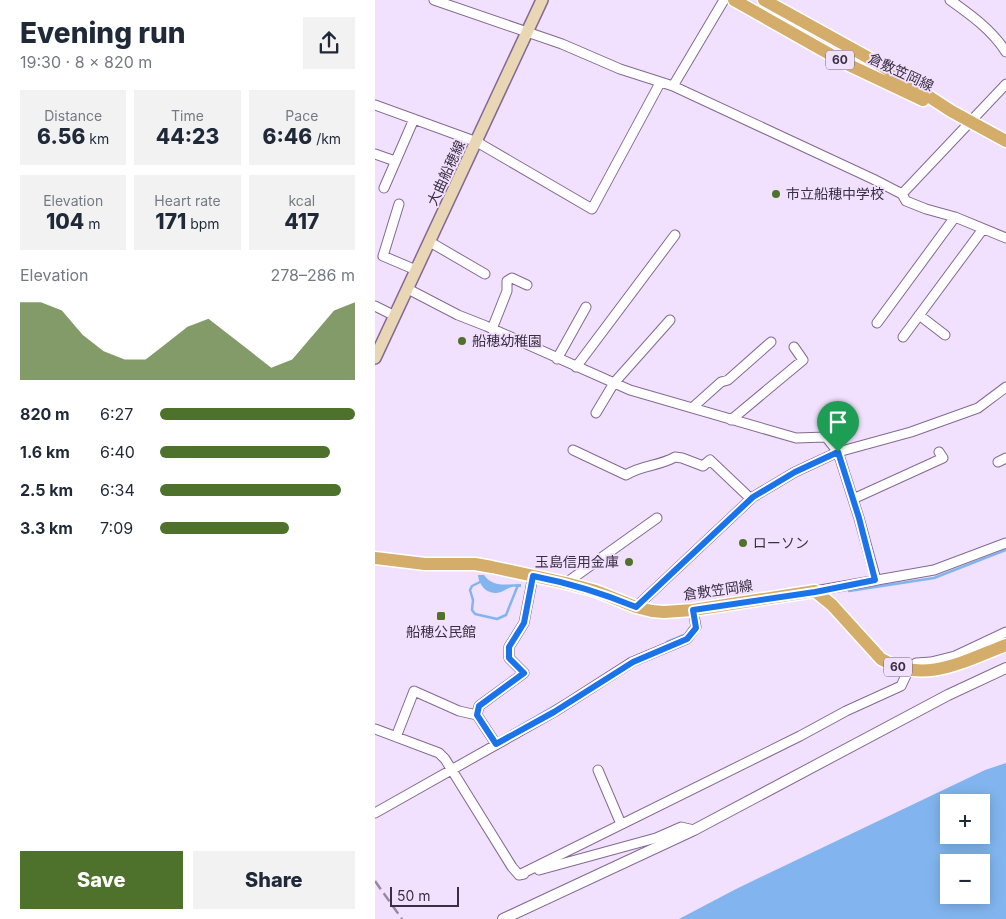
<!DOCTYPE html>
<html lang="en">
<head>
<meta charset="utf-8">
<style>
	body { margin:0; font-family:Inter,"Noto Sans JP",sans-serif; background:#f2f2f3; color:#1f2937; height:100vh; display:flex; flex-direction:column; font-size:19px; white-space:nowrap }
	* { box-sizing:border-box; margin:0 }
	p { font-size:16px; color:#747a83 }
	.icon { flex:none; width:28px; height:28px; fill:none; stroke:currentColor; stroke-width:2; stroke-linecap:round; stroke-linejoin:round }
	.map { position:relative; flex:1; overflow:hidden }
	.side { display:flex; flex-direction:column; background:#fff; width:375px }
	.side>* { flex:none }
	.buttons { position:absolute; left:565px; top:794px; display:grid; gap:10px }
	.buttons a { display:grid; place-items:center; width:50px; height:50px; border-radius:0px; background:#fff; box-shadow:0 2px 12px #0003; font-size:25px }
	.scale { position:absolute; left:15px; bottom:12px; width:69px; box-sizing:border-box; padding-left:5px; border:2px solid #3a2f42; border-top:0; font-size:14px; line-height:18px; white-space:nowrap; color:#3a2f42; -webkit-text-stroke:4px #f2e1fe; paint-order:stroke }
	.pin { position:absolute; display:grid; place-items:center; width:42px; height:42px; color:#fff; margin:-51px -21px; border-radius:50% 50% 50% 0; rotate:-45deg; box-shadow:0 0 5px #0007 }
	.pin .icon { rotate:45deg }
	.round { display:grid; place-items:center; flex:none; width:52px; height:52px; border-radius:0px; background:#f2f2f3 }
	.overview { display:flex; align-items:center; justify-content:space-between; height:85px; padding:0 20px }
	h1 { font-size:28px; font-weight:800; line-height:38px }
	.figures { display:grid; grid-template-columns:repeat(3,1fr); gap:8px; height:85px; padding:5px 20px }
	.figures div { display:grid; align-content:center; border-radius:0px; background:#f2f2f3; text-align:center }
	.figures b { font-size:21px; font-weight:800 }
	.figures small { font-size:14px; font-weight:400 }
	.figures p { font-size:14px }
	.chart { height:140px; padding:10px 20px }
	.chart p { display:flex; justify-content:space-between }
	.chart svg { width:100%; height:90px; margin-top:5px; fill:#4e722b; opacity:.7 }
	.action { display:flex; gap:10px; margin-top:auto; padding:10px 20px }
	.action a { flex:1; height:58px; border-radius:0px; background:#4e722b; color:#fff; font-size:20px; font-weight:800; line-height:58px; text-align:center }
	.action a+a { background:#f2f2f3; color:#1f2937 }
	ul { padding:0 20px; list-style:none; font-size:16px }
	li { display:grid; grid-template-columns:80px 60px 1fr; align-items:center; height:38px }
	li i { height:12px; border-radius:6px; background:#4e722b }
	main { display:flex; flex:1; min-height:0 }
	.map>svg:first-child { display:block }
	.water { fill:#82b5ef; fill-rule:evenodd }
	.lines { fill:none; stroke-linecap:round; stroke-linejoin:round }
	.stream { stroke:#82b5ef; stroke-width:2.5 }
	.minor-casing { stroke:#836994; stroke-width:11 }
	.tertiary-casing { stroke:#836994; stroke-width:12 }
	.secondary-casing { stroke:#836994; stroke-width:14 }
	.primary-casing { stroke:#fff; stroke-width:15 }
	.minor { stroke:#fff; stroke-width:9 }
	.tertiary { stroke:#fff; stroke-width:10 }
	.secondary { stroke:#e9d6b5; stroke-width:11 }
	.primary { stroke:#d4ad6a; stroke-width:12 }
	.rail { stroke:#9789a1; stroke-width:2.5; stroke-dasharray:10 5; stroke-linecap:butt }
	.route-casing { stroke:#fff; stroke-width:10 }
	.route { stroke:#1a73e8; stroke-width:6 }
	.poi-dot { fill:#4e722b; stroke:#f2e1fe; stroke-width:2 }
	.labels { text-anchor:middle; stroke-width:4; stroke-linejoin:round; paint-order:stroke }
	.shield { fill:#f2e1fe; stroke:#71647a; stroke-width:1 }
	.shield-label { font-size:12px; font-weight:bold; fill:#3a2f42 }
	.street-label { font-size:14px; fill:#3a2f42; stroke:#f2e1fe }
	.poi-label { font-size:14px; fill:#3a2f42; stroke:#f2e1fe; text-anchor:start }
</style>
</head>
<body>
<main>
<section class="side">
<div class="overview"><div><h1>Evening run</h1><p>19:30 · 8 × 820 m</p></div><a class="round"><svg class="icon" aria-label="share" viewBox="0 0 24 24"><path d="M12 15V3M7 8l5-5 5 5M5 13v7h14v-7"/></svg></a></div>
<div class="figures">
<div><p>Distance</p><b>6.56<small> km</small></b></div>
<div><p>Time</p><b>44:23</b></div>
<div><p>Pace</p><b>6:46<small> /km</small></b></div>
</div>
<div class="figures">
<div><p>Elevation</p><b>104<small> m</small></b></div>
<div><p>Heart rate</p><b>171<small> bpm</small></b></div>
<div><p>kcal</p><b>417</b></div>
</div>
<div class="chart"><p><span>Elevation</span>278–286 m</p>
<svg viewBox="0 0 160 44" preserveAspectRatio="none"><path d="M0 44V6L10 6L20 10L30 22L40 30L50 34L60 34L70 26L80 18L90 14L100 22L110 30L120 38L130 34L140 22L150 10L160 6V44z"/></svg>
</div>
<ul>
<li><b>820 m</b>6:27<i style="width:100%"></i></li>
<li><b>1.6 km</b>6:40<i style="width:87%"></i></li>
<li><b>2.5 km</b>6:34<i style="width:93%"></i></li>
<li><b>3.3 km</b>7:09<i style="width:66%"></i></li>
</ul>
<div class="action"><a>Save</a><a>Share</a></div>
</section>
<div class="map">
<svg width="631" height="919" viewBox="0 0 631 919">
	<rect width="100%" height="100%" fill="#f2e1fe"/>
	<!-- water -->
	<path class="water" d="M 103,575 L 109,575 C 118,588 132,584 146,584 L 146,587 C 142,587 137,586 134,588 C 131,589 129,591 126,592 C 114,596 104,587 103,575 Z
		M 631,763 L 631,919 L 304,919 L 361,889 L 610,770 ZM 574,802 L 606,802 L 606,835 L 574,835 ZM 574,862 L 606,862 L 606,895 L 574,895 Z"/>
	<g class="lines">
		<!-- stream -->
		<path class="stream" d="M 107,581 L 97,586 L 95,590 L 98,600 L 97,610 L 100,614 L 122,619 L 131,615 L 143,585
			M 474,591 L 559,578 L 631,550
			M 292,642 L 309,635
			M 121,740 L 188,701"/>
		<defs>
			<path id="minor" d="M 59,0 L 187,44 L 245,69 L 298,86 L 498,179 L 527,194 L 531,201 L 551,209 L 580,217 L 631,238
				M 575,0 C 596,15 617,30 631,52
				M 298,86 L 349,0
				M 0,105 L 102,142 L 217,209 L 285,83
				M 0,154 L 20,161
				M 9,188 L 39,119
				M 527,194 L 631,84
				M 24,204 L 8,256 L 41,270
				M 55,242 L 110,274
				M 33,289 L 83,315 L 111,326 L 255,390 L 421,438 L 451,437 L 463,452 L 484,518 L 501,580
				M 0,306 L 20,316
				M 544,315 L 570,335
				M 502,323 L 580,217
				M 117,329 L 132,291 L 132,281 L 137,278 L 152,285
				M 528,337 L 608,229
				M 182,359 L 211,307
				M 201,367 L 300,235
				M 317,408 L 346,382 L 353,380 L 396,342
				M 221,413 L 239,383 L 295,320
				M 356,420 L 428,360 L 419,347
				M 198,450 L 251,475 C 266,465 285,466 300,457 L 307,458 L 328,466 L 335,460 L 376,499
				M 623,462 L 631,458
				M 478,499 L 568,458 L 564,452
				M 191,583 L 282,518
				M 440,591 L 559,570 L 631,543
				M 261,607 L 378,497 L 420,472 L 463,452 L 536,432 L 603,408 L 631,387
				M 0,729 L 64,753 L 70,759 L 137,867 L 144,875 L 149,874
				M 21,737 L 39,691 L 84,711 L 102,715
				M 121,744 L 102,715 L 104,706 L 149,673 L 134,658 L 134,647 L 149,623 L 158,576
				M 223,770 L 246,824
				M 0,813 L 179,712 L 257,662 L 312,639 L 321,627 L 318,610
				M 164,870 L 281,838 L 306,827 L 319,830
				M 144,875 L 425,736 L 471,711 L 526,686 L 533,671 L 541,663 L 556,662 L 580,656 L 631,632"/>
			<path id="tertiary" d="M 128,919 L 319,830 L 573,695 L 631,668"/>
			<path id="secondary" d="M 0,358 L 167,0"/>
			<path id="primary" d="M 359,0 L 474,65 L 548,100
				M 389,0 L 501,62 L 576,111 L 631,141
				M 0,558 L 50,564 L 100,564 L 117,567 L 191,583 L 221,591 L 261,607 L 277,611 L 289,612 L 318,610 L 440,591 L 457,605 L 506,659 C 549,685 589,661 631,645"/>
		</defs>
		<!-- minor casing -->
		<use href="#minor" class="minor-casing"/>
		<!-- tertiary casing -->
		<use href="#tertiary" class="tertiary-casing"/>
		<!-- secondary casing -->
		<use href="#secondary" class="secondary-casing"/>
		<!-- primary casing -->
		<use href="#primary" class="primary-casing"/>
		<!-- minor -->
		<use href="#minor" class="minor"/>
		<!-- tertiary -->
		<use href="#tertiary" class="tertiary"/>
		<!-- secondary -->
		<use href="#secondary" class="secondary"/>
		<!-- primary -->
		<use href="#primary" class="primary"/>
		<!-- rail -->
		<path class="rail" d="M 0,881 L 27,919"/>
	</g>
	<g class="lines">
		<defs>
			<path id="route" d="M 463,452 L 484,518 L 500,580 L 440,592 L 318,610 L 321,628 L 312,639 L 258,662 L 179,712 L 121,744 L 102,715 L 104,706 L 149,673 L 134,658 L 134,647 L 149,623 L 158,576 C 194,583 227,593 261,607 L 378,497 L 420,472 Z"/>
		</defs>
		<!-- route casing -->
		<use href="#route" class="route-casing"/>
		<!-- route -->
		<use href="#route" class="route"/>
	</g>
	<!-- markers -->
	<g class="poi-dot">
		<circle cx="401" cy="194" r="5"/>
		<circle cx="87" cy="341" r="5"/>
		<circle cx="368" cy="543" r="5"/>
		<circle cx="254" cy="562" r="5"/>
		<rect x="61" y="611" width="10" height="10" rx="2.5"/>
	</g>
	<g class="labels">
		<!-- shield labels -->
		<g class="shield">
			<rect x="451" y="50.5" width="28" height="19" rx="4"/>
			<rect x="509" y="657.5" width="28" height="19" rx="4"/>
		</g>
		<g class="shield-label">
			<text x="465" y="64">60</text>
			<text x="523" y="671">60</text>
		</g>
		<!-- street labels -->
		<g class="street-label">
			<text transform="translate(526 72) rotate(25)" y="5">倉敷笠岡線</text>
			<text transform="translate(71 173) rotate(-65)" y="5">大曲船穂線</text>
			<text transform="translate(343 590) rotate(-8)" y="5">倉敷笠岡線</text>
		</g>
		<!-- poi labels -->
		<g class="poi-label">
			<text x="411" y="199">市立船穂中学校</text>
			<text x="97" y="346">船穂幼稚園</text>
			<text x="378" y="548">ローソン</text>
			<text x="244" y="567" text-anchor="end">玉島信用金庫</text>
			<text x="66" y="637" text-anchor="middle">船穂公民館</text>
		</g>
	</g>
</svg>
<div class="buttons">
<a>+</a>
<a>−</a>
</div>
<div class="scale">50 m</div>
<div class="pin" style="left:463px;top:452px;background:#1e9e55"><svg class="icon" aria-label="arrive" viewBox="0 0 24 24"><path d="M6 21V4h12l-3 4 3 4H6"/></svg></div>
</div>
</main>
</body>
</html>
